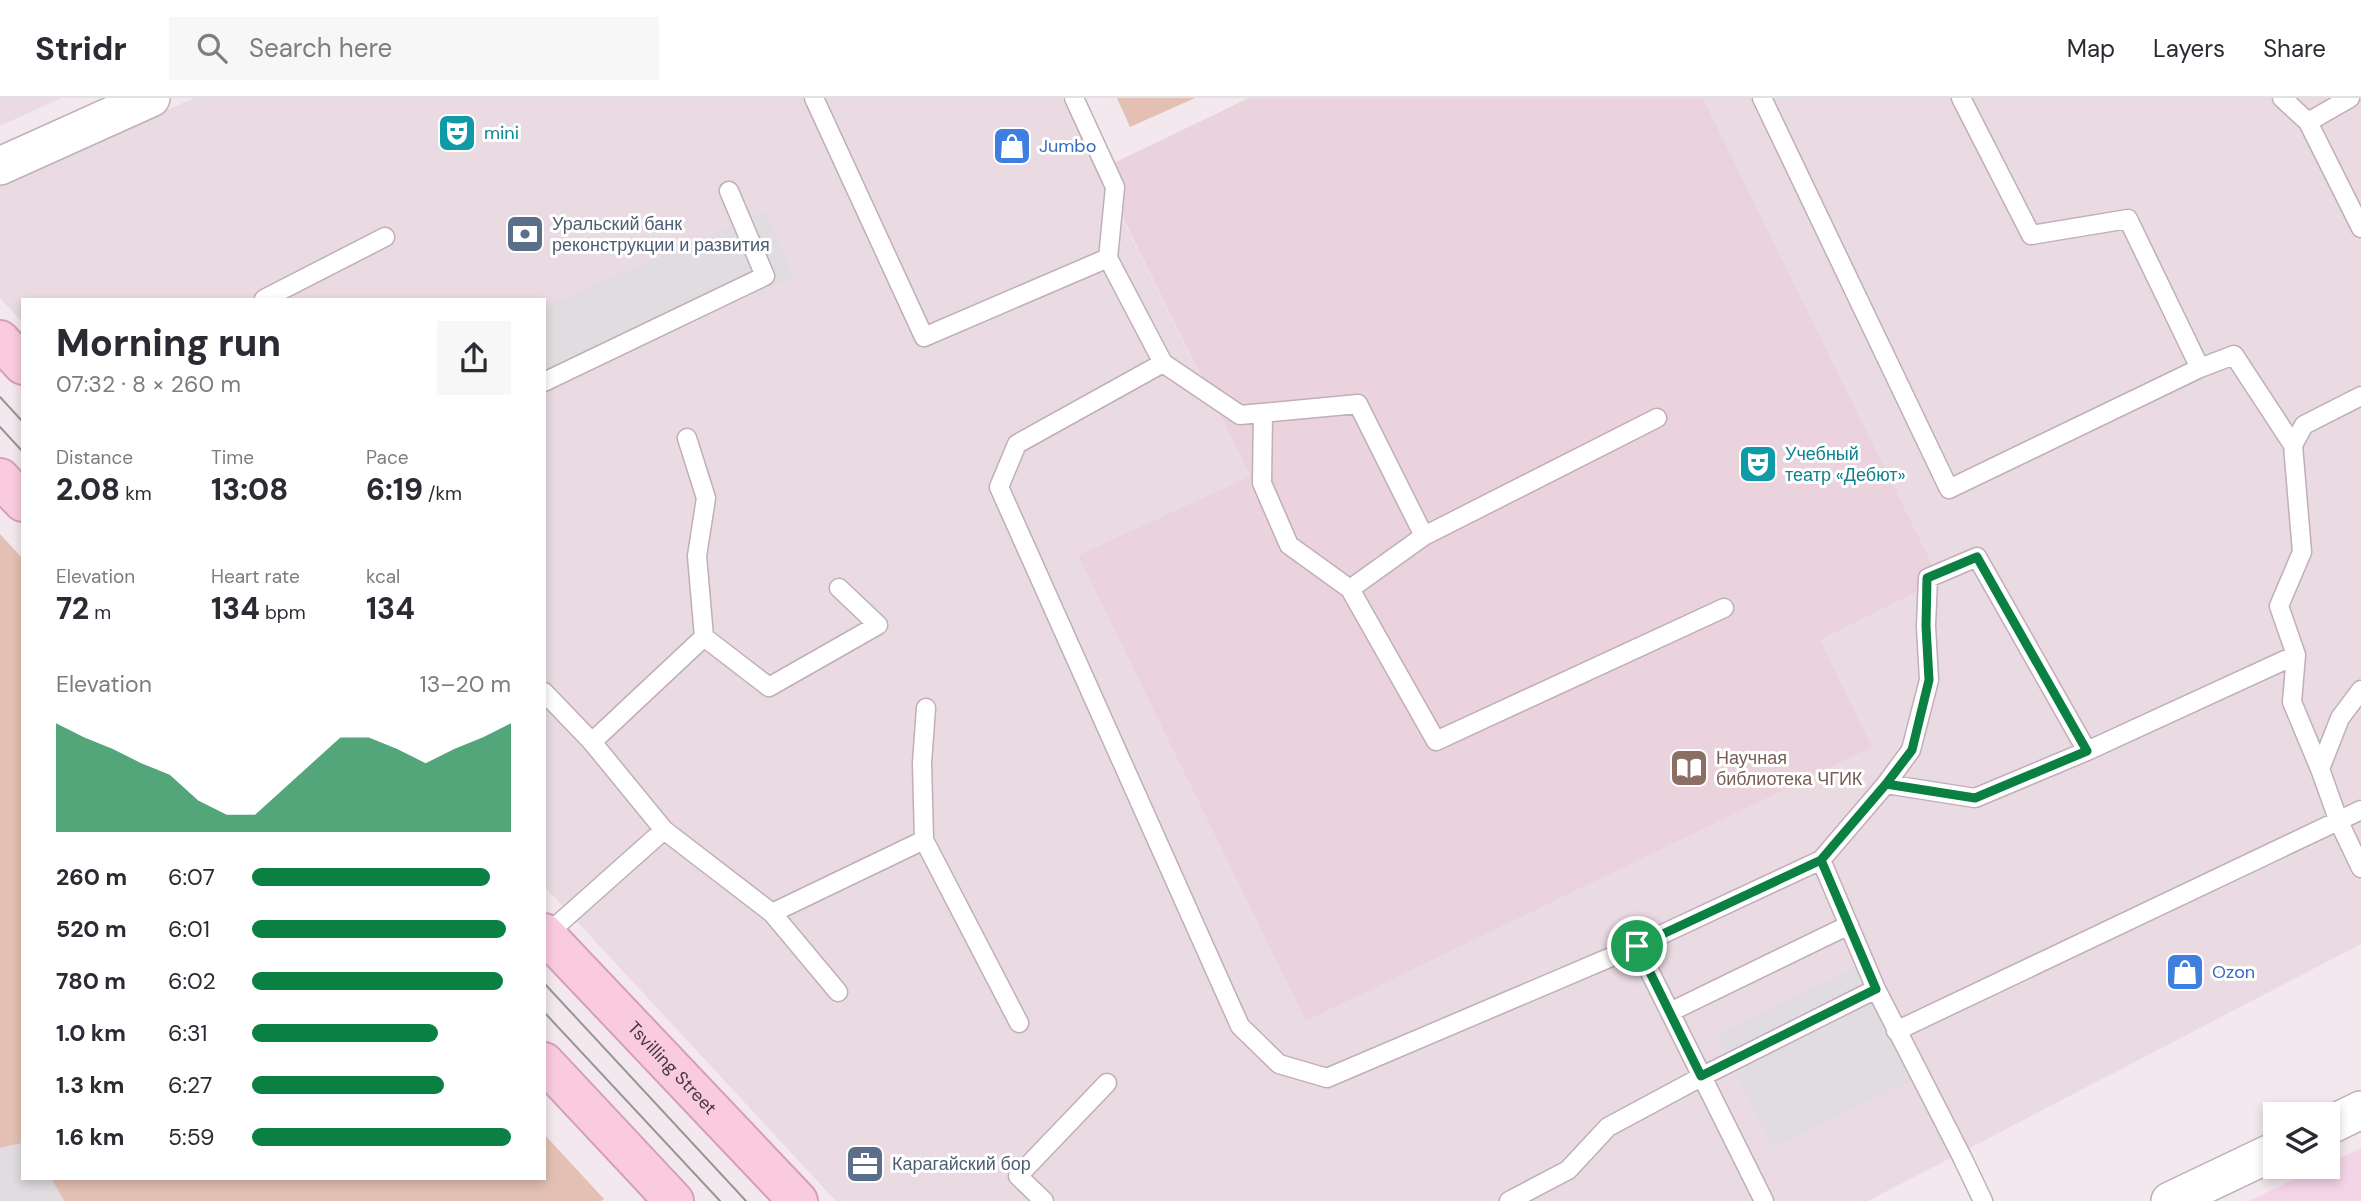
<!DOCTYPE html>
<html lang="en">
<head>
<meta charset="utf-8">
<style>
	body { margin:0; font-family:"DM Sans",sans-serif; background:#f7f7f7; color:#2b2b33; height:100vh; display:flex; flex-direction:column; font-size:26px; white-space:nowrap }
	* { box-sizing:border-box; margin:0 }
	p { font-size:23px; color:#7c7c81 }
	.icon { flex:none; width:38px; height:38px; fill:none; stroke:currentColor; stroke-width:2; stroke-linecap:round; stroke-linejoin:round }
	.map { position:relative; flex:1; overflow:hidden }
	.side { position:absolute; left:21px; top:200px; width:525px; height:882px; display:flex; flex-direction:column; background:#fff; border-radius:0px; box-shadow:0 4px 10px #0003 }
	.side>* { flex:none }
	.tools { position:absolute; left:2263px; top:1004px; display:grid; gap:14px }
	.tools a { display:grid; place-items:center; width:77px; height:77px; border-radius:0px; background:#fff; box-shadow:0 4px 10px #0003; font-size:35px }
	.pin { position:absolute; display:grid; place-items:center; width:60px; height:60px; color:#fff; margin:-30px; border:4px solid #fff; border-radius:50%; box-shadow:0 2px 7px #0007 }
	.round { display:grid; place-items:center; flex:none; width:74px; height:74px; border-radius:0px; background:#f7f7f7 }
	.summary { display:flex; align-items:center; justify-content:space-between; height:119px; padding:0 35px }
	h1 { font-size:38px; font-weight:800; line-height:52px }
	.figures { display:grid; grid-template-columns:repeat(3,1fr); gap:10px; height:119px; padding:7px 35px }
	.figures div { display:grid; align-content:center }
	.figures b { font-size:30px; font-weight:800 }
	.figures small { font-size:19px; font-weight:400 }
	.figures p { font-size:19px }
	.chart { height:196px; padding:14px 35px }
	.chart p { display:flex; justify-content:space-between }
	.chart svg { width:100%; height:126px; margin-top:7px; fill:#0b8043; opacity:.7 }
	ul { padding:0 35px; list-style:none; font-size:23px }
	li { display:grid; grid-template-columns:112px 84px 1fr; align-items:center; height:52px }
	li i { height:18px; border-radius:9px; background:#0b8043 }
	header { display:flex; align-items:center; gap:42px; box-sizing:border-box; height:98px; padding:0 35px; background:#fff; border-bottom:2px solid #e1e1e2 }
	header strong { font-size:33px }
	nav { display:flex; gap:38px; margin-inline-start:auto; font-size:24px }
	.search { width:490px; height:63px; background:#f7f7f7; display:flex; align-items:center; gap:18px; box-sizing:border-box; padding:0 24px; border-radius:0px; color:#7c7c81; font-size:26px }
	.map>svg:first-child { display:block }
	.residential { fill:#eadae2 }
	.commercial { fill:#f3d5e7 }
	.education { fill:#ebd3de }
	.green { fill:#e4c0b4 }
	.parking { fill:#e1dcdf }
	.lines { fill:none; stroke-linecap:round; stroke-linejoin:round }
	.service-casing { stroke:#c0aeb8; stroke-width:21 }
	.minor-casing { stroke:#c0aeb8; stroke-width:40 }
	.secondary-casing { stroke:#d5a0b7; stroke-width:42 }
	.service { stroke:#fff; stroke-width:18 }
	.minor { stroke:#fff; stroke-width:37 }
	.secondary { stroke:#facadf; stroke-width:38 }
	.tram { stroke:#969696; stroke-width:2 }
	.route-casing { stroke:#fff; stroke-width:14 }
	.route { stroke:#0b8043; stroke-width:9 }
	.labels { text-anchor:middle; stroke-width:6; stroke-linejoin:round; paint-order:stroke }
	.culture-label { font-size:18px; fill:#0d838f; stroke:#fff; text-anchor:start }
	.shop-label { font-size:18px; fill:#366cbe; stroke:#fff; text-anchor:start }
	.service-label { font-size:18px; fill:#4e5e75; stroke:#fff; text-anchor:start }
	.education-label { font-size:18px; fill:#785e54; stroke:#fff; text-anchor:start }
	.street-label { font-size:18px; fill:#45373f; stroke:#fff }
</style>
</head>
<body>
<header>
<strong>Stridr</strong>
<div class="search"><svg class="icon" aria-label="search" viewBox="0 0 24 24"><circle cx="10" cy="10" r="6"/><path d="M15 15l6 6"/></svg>Search here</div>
<nav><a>Map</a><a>Layers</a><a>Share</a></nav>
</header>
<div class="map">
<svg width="2361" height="1103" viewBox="0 0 2361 1103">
	<rect width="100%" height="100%" fill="#f3e8ed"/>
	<!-- residential -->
	<path class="residential" d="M 0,0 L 61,0 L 0,28 Z
		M 194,0 L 1062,0 L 1250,378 L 1078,457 L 1820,542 L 1940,482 L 1703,0 L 2361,0 L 2361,846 L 1868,1103 L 836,1103 L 544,788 L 544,201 L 23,201 L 23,225 L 0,200 L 0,87 Z"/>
	<!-- commercial -->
	<path class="commercial" d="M 2361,1050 L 2361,1103 L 2249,1103 L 2320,1069 L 2328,1069 L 2328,1066 Z"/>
	<!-- education -->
	<path class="education" d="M 1249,0 L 1703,0 L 1940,482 L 1820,542 L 1872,649 L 1306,923 L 1078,457 L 1250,378 L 1099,72 Z"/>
	<!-- green -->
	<path class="green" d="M 1117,0 L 1195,0 L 1130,29 Z
		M 0,436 L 23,461 L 23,1045 L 0,1050 Z
		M 544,1036 L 604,1101 L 601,1103 L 64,1103 L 51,1080 L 544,1080 Z"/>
	<!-- parking -->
	<path class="parking" d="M 765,113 L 793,179 L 544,287 L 544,209 Z
		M 1857,869 L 1912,982 L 1773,1050 L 1717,936 Z
		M 23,1045 L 23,1080 L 51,1080 L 64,1103 L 0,1103 L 0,1050 Z"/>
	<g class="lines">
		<defs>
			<path id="service" d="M 814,0 L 924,239 L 1108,160
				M 1074,0 L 1115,89 L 1108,160 L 1163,265 L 1017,346 L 999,389 L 1240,928 L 1279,966 L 1327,980 L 1637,848 L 1821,762 L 1886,686 L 1975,700 L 2087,653 L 2296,557
				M 1762,0 L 1949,391 L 2200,270
				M 1961,0 L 2031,137 L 2128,121 L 2200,270 L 2234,257 L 2293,347
				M 2282,0 L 2308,24 L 2361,130
				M 2308,24 L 2350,0
				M 264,201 L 385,139
				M 1163,265 L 1240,317 L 1358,306 L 1424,438 L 1350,491 L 1436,643 L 1724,510
				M 544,284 L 765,178 L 729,93
				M 2361,298 L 2304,327 L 2293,347 L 2302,454 L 2279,508 L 2296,557 L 2292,604 L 2320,671 L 2339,724 L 2361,770
				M 1263,315 L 1262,385 L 1289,447 L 1350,491
				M 687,340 L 706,400 L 697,458 L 704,539
				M 1424,438 L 1657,320
				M 544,594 L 592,644 L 664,732 L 772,815 L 924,742 L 1019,925
				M 592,644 L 704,539 L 769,589 L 878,527 L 839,490
				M 2320,671 L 2340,620 L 2361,592
				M 1886,686 L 1911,652 L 1929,582 L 1926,528 L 1928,480 L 1977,459 L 2087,653
				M 924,742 L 922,665 L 926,610
				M 1821,762 L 1876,891 L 1962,1059 L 1983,1103
				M 772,815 L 838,894
				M 546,837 L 664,732
				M 1637,848 L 1764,1103
				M 1670,914 L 1849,827
				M 1896,933 L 2361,712
				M 1044,1103 L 1018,1078 L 1107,985
				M 1509,1103 L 1568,1072 L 1608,1029 L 1701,979 L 1876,891"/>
			<path id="minor" d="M 0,68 L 151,0
				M 2328,1028 L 2361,1012
				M 2170,1103 L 2275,1053"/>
			<g id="secondary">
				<path d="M 0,242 L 23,267"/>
				<path d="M 0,380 L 23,404"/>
				<path id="s1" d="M 544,835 L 798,1103"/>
				<path d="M 544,964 L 674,1103"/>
			</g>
		</defs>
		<!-- service casing -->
		<use href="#service" class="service-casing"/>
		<!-- minor casing -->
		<use href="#minor" class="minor-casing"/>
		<!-- secondary casing -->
		<use href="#secondary" class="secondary-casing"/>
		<!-- service -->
		<use href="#service" class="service"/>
		<!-- minor -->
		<use href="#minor" class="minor"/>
		<!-- secondary -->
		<use href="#secondary" class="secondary"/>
		<!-- tram -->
		<path class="tram" d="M 0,299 L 23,324
			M 0,329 L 23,354
			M 544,885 L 746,1103
			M 544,914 L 720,1103"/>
	</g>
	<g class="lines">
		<defs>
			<path id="route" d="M 1637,848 L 1701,978 L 1876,891 L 1821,762 L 1886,686 L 1975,700 L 2087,653 L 1977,459 L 1927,480 L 1926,528 L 1929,582 L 1912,652 L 1886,686 L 1821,762 L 1637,848"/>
		</defs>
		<!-- route casing -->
		<use href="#route" class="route-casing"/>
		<!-- route -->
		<use href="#route" class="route"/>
	</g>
	<!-- icons -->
	<defs>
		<symbol id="theatre-square" viewBox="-11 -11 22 22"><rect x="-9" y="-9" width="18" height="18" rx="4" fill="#0f9aa8" stroke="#fff"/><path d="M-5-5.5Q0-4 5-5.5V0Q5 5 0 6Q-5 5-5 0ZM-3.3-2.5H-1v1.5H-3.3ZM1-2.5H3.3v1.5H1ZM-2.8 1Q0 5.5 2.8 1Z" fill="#fff"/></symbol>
		<symbol id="shop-square" viewBox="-11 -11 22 22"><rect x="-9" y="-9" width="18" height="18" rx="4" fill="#3f7fe0" stroke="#fff"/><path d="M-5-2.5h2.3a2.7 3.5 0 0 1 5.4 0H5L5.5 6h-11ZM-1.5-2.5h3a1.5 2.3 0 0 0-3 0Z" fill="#fff"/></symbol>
		<symbol id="bank-square" viewBox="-11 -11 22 22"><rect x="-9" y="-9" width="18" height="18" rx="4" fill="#5c6f8a" stroke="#fff"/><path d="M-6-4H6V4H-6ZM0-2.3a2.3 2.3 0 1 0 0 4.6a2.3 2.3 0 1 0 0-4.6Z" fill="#fff"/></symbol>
		<symbol id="library-square" viewBox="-11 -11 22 22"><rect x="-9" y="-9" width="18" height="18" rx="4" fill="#8d6e63" stroke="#fff"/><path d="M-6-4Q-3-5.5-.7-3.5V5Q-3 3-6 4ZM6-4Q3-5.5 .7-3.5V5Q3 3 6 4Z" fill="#fff"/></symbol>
		<symbol id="office-square" viewBox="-11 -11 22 22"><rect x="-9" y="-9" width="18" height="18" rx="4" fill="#5c6f8a" stroke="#fff"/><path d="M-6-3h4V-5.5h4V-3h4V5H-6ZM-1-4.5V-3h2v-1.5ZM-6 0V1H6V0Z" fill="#fff"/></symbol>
	</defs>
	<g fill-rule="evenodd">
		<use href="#theatre-square" x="435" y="13" width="44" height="44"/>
		<use href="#shop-square" x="990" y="26" width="44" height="44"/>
		<use href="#bank-square" x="503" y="114" width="44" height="44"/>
		<use href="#theatre-square" x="1736" y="344" width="44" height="44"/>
		<use href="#library-square" x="1667" y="648" width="44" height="44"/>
		<use href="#shop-square" x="2163" y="852" width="44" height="44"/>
		<use href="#office-square" x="843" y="1044" width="44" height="44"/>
	</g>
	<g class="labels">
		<!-- culture labels -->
		<g class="culture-label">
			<text x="484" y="41">mini</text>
			<text x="1785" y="362">Учебный<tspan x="1785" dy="21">театр «Дебют»</tspan></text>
		</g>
		<!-- shop labels -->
		<g class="shop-label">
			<text x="1039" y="54">Jumbo</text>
			<text x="2212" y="880">Ozon</text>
		</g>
		<!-- service labels -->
		<g class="service-label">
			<text x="552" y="132">Уральский банк<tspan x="552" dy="21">реконструкции и развития</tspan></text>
			<text x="892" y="1072">Карагайский бор</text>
		</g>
		<!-- education labels -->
		<g class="education-label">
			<text x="1716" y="666">Научная<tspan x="1716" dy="21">библиотека ЧГИК</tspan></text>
		</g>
		<!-- street labels -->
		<g class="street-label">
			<text dy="6" stroke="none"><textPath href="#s1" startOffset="186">Tsvilling Street</textPath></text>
		</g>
	</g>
</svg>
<div class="tools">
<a><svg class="icon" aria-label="layers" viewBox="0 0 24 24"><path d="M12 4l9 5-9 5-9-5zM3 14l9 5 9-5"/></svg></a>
</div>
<div class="pin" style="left:1637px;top:848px;background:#1e9e55"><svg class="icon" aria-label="arrive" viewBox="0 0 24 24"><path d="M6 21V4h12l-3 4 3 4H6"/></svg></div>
<section class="side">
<div class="summary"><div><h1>Morning run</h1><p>07:32 · 8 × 260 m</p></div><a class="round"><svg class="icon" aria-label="share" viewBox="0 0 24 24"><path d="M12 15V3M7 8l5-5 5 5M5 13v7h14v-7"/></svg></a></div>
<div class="figures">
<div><p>Distance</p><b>2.08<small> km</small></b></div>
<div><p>Time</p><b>13:08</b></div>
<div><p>Pace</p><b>6:19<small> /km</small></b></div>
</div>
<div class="figures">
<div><p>Elevation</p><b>72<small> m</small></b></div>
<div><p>Heart rate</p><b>134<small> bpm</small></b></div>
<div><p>kcal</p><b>134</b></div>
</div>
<div class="chart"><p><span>Elevation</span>13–20 m</p>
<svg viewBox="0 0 160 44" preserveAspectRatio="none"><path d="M0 44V6L10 11L20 15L30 20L40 24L50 33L60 38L70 38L80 29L90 20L100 11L110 11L120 15L130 20L140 15L150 11L160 6V44z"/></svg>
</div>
<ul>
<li><b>260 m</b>6:07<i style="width:92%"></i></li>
<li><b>520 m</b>6:01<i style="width:98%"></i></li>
<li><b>780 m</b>6:02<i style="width:97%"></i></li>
<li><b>1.0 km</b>6:31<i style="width:72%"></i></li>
<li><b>1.3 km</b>6:27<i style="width:74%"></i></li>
<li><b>1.6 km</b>5:59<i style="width:100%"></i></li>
</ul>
</section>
</div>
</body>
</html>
